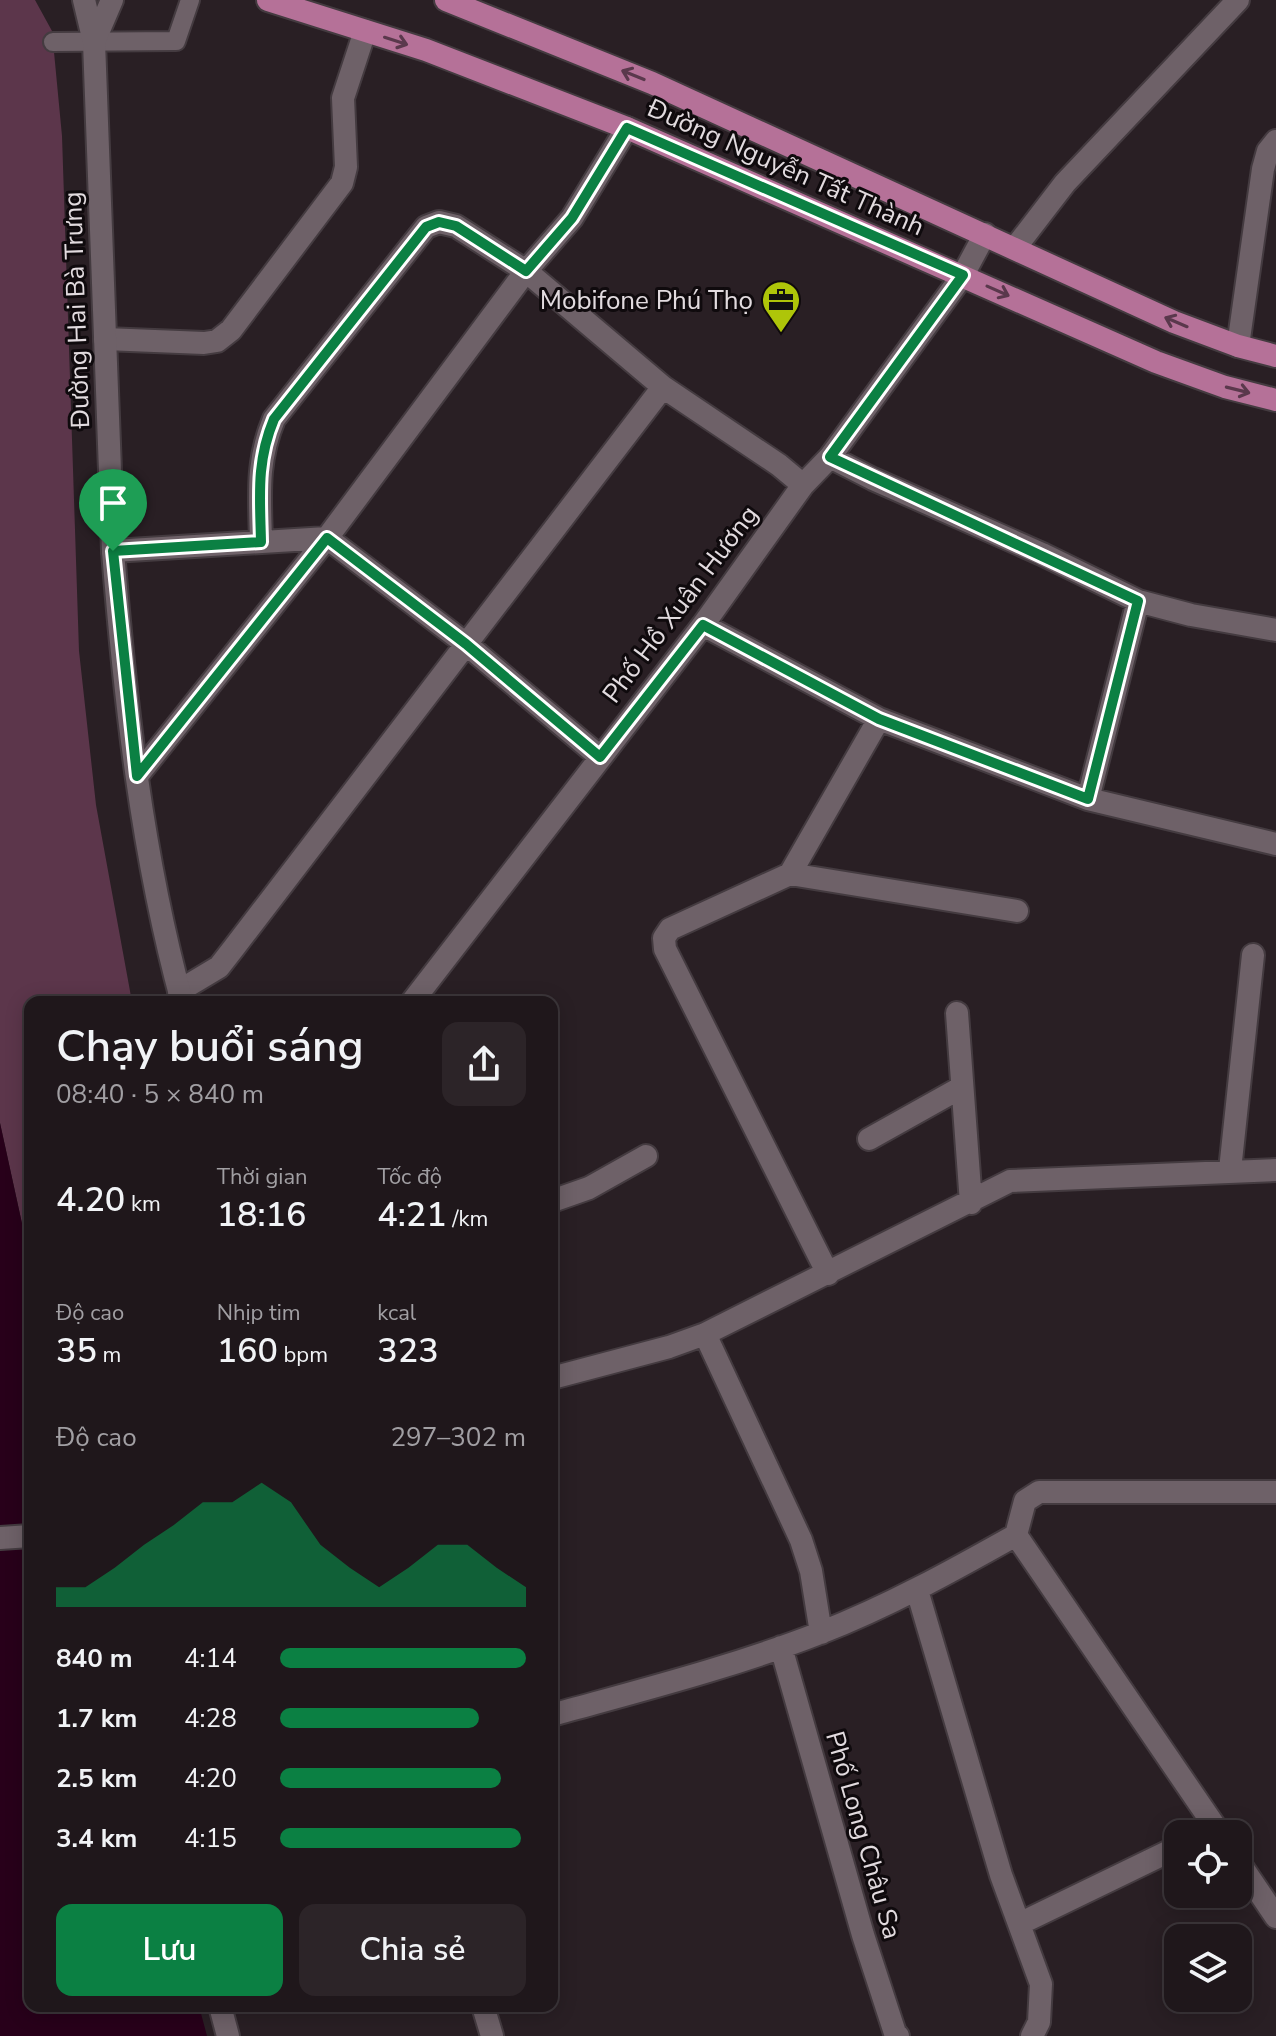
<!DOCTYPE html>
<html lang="vi">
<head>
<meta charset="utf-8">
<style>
	body { margin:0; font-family:"Nunito Sans",sans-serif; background:#2c2428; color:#f1f3f6; height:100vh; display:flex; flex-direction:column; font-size:30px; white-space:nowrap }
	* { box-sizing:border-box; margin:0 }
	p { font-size:26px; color:#a19fa3 }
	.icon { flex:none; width:44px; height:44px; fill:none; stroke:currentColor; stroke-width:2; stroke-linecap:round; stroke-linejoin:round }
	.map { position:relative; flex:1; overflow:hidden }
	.drawer { position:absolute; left:24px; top:996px; width:534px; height:1016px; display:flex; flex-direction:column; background:#1f171b; border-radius:16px; box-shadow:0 4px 20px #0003,0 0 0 2px #3c363a }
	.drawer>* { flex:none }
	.buttons { position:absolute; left:1164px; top:1820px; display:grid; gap:16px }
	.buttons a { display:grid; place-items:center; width:88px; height:88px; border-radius:16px; background:#1f171b; box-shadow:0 4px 20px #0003,0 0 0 2px #3c363a; font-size:40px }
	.pin { position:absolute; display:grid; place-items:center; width:68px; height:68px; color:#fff; margin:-82px -34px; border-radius:50% 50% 50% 0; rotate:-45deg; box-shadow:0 0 8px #0007 }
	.pin .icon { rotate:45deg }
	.round { display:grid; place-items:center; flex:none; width:84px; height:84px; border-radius:16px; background:#2c2428 }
	.summary { display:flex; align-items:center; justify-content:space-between; height:136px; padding:0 32px }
	h1 { font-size:44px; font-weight:600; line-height:60px }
	.figures { display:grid; grid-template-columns:repeat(3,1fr); gap:12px; height:136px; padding:8px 32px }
	.figures div { display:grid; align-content:center }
	.figures b { font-size:34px; font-weight:600 }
	.figures small { font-size:22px; font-weight:400 }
	.figures p { font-size:22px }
	.chart { height:224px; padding:16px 32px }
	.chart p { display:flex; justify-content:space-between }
	.chart svg { width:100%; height:144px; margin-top:8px; fill:#0b8043; opacity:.7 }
	.primary-button { display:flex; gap:16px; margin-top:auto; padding:16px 32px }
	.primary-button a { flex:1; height:92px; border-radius:16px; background:#0b8043; color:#fff; font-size:32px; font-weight:600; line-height:92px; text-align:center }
	.primary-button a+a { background:#2c2428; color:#f1f3f6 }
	ul { padding:0 32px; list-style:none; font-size:26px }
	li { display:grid; grid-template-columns:128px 96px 1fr; align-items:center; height:60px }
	li i { height:20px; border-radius:10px; background:#0b8043 }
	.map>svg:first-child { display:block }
	.green { fill:#5c364b }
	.water { fill:#28001a }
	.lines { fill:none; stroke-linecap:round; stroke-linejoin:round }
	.pedestrian-casing { stroke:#443b40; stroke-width:22 }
	.minor-casing { stroke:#443b40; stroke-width:26 }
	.tertiary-casing { stroke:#443b40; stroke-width:26 }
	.primary-casing { stroke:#443b40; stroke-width:26 }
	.pedestrian { stroke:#6e6168; stroke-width:18 }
	.minor { stroke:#6e6168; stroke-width:22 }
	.tertiary { stroke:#6e6168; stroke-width:22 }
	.primary { stroke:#b57198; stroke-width:22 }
	.oneway { stroke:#5a384c }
	.route-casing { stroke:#fff; stroke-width:16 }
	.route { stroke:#0b8043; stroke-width:10 }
	.labels { text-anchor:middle; stroke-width:6; stroke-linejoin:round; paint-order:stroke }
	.street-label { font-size:26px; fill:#e2dbdf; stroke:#0f0a0d }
	.poi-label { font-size:26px; fill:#e2dbdf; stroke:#0f0a0d; text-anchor:end }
</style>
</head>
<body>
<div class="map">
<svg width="1276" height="2036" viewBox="0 0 1276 2036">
	<rect width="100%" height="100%" fill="#291f24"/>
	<!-- green -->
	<path class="green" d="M 0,0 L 35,0 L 52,31 L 62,136 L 79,651 L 96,805 L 132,1002 L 30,1002 L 30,1260 L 0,1123 Z"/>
	<!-- water -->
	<path class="water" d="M 0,1123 L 30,1260 L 30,2006 L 199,2006 L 207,2036 L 0,2036 Z"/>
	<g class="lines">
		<defs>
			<path id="pedestrian" d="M 53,42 L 176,41 L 190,0"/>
			<path id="minor" d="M 1015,248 L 1065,183 L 1238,0
				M 105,339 L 204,343 L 217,341 L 231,330 L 342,183 L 346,167 L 343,98 L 365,31
				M 1238,346 L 1263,169 L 1268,151 L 1276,141
				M 830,457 L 873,479 L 1042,554 L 1138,601 L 1191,615 L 1276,630
				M 261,542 C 260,497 256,462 274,419 L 426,227 L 439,222 L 456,226 L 526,271 L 663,387 L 779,465 L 803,485
				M 113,551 L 327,538 L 466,644 L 600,757
				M 703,625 L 879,719 L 1088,799 L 1276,844
				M 137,776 L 327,538 L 526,271 L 572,218 L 627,128
				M 1088,799 L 1138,601
				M 790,874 L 1017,911
				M 179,991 L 219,967 L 233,949 L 663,387
				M 412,1002 L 703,625 L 803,485 L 830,457 L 963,275 L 985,234
				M 957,1013 L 971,1203
				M 869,1139 L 962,1087
				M 1230,1170 L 1253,955
				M 552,1201 L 589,1188 L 646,1156
				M 828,1274 L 665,949 L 664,938 L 670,929 L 790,874 L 879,719
				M 705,1334 L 801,1540 L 811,1571 L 821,1633
				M 552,1378 L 669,1347 L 705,1334 L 1010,1181 L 1276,1170
				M 1016,1535 L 1220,1834
				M 917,1590 L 1001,1875 L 1041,1984 L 1039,2022 L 1032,2036
				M 781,1647 L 863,1935 L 895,2033 L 898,2036
				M 552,1715 C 642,1690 733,1667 820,1633 C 889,1606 952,1571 1016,1535 L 1025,1501 L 1039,1492 L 1276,1492
				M 1238,1861 L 1276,1917
				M 1019,1924 L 1178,1847
				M 220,2006 L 228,2036"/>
			<path id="tertiary" d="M 84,0 L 94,42 L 113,551 C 125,703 142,855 182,1002
				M 94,42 L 112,0
				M 0,1538 L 30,1536
				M 483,2006 L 492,2036"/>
			<path id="primary" d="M 268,0 L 426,50 L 627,128 L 1156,362 L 1225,387 L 1276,400
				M 446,0 L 652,83 L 1174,322 L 1238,346 L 1276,356"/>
		</defs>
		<!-- pedestrian casing -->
		<use href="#pedestrian" class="pedestrian-casing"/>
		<!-- minor casing -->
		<use href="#minor" class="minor-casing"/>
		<!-- tertiary casing -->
		<use href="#tertiary" class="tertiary-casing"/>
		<!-- primary casing -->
		<use href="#primary" class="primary-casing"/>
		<!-- pedestrian -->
		<use href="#pedestrian" class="pedestrian"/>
		<!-- minor -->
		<use href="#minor" class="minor"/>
		<!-- tertiary -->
		<use href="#tertiary" class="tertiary"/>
		<!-- primary -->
		<use href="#primary" class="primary"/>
	</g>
	<!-- one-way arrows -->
	<defs><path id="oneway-shaft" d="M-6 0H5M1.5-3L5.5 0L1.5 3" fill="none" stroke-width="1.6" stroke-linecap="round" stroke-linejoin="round" transform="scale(2)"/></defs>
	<g class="oneway">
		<use href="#oneway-shaft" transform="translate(396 41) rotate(18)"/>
		<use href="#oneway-shaft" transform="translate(633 75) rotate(-158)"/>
		<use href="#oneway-shaft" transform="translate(998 291) rotate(24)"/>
		<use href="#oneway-shaft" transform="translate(1176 322) rotate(-157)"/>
		<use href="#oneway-shaft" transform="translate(1238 390) rotate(14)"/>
	</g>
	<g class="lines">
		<defs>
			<path id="route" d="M 627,128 L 963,275 L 830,457 L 1138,601 L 1088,799 L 879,719 L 703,625 L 600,757 L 466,644 L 327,538 L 137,776 L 113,551 L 261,542 C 260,497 256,462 274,419 L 426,227 L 439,222 L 456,226 L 526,271 L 572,218 Z"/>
		</defs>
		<!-- route casing -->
		<use href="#route" class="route-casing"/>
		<!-- route -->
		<use href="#route" class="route"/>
	</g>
	<!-- icons -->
	<defs>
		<symbol id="office-pin" viewBox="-11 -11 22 30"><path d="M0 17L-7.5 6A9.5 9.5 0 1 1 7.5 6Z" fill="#aec509" stroke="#0f0a0d"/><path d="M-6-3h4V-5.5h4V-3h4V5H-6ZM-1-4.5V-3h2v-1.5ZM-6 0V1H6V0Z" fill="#111"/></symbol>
	</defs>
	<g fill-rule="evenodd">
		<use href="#office-pin" x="759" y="278" width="44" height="60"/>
	</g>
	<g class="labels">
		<!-- street labels -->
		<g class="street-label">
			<text transform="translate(786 167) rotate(24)" y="9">Đường Nguyễn Tất Thành</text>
			<text transform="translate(76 310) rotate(-92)" y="9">Đường Hai Bà Trưng</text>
			<text transform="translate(680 604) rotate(-53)" y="9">Phố Hồ Xuân Hương</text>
			<text transform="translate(864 1835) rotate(74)" y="9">Phố Long Châu Sa</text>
		</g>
		<!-- poi labels -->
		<g class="poi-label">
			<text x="753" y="309">Mobifone Phú Thọ</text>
		</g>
	</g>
</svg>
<div class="buttons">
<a><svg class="icon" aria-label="locate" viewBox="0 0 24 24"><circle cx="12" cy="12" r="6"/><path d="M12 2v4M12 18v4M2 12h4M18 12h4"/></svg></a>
<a><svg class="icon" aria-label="layers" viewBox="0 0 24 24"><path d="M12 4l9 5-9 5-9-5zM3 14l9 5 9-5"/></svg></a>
</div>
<div class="pin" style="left:113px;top:551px;background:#1e9e55"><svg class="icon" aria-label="arrive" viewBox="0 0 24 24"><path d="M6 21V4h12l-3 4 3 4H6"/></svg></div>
<section class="drawer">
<div class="summary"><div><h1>Chạy buổi sáng</h1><p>08:40 · 5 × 840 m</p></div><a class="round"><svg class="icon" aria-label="share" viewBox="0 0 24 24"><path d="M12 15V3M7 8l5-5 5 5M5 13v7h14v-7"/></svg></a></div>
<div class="figures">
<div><b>4.20<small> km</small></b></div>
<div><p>Thời gian</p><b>18:16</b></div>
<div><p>Tốc độ</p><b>4:21<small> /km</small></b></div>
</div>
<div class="figures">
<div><p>Độ cao</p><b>35<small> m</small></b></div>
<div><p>Nhịp tim</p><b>160<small> bpm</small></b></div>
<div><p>kcal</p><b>323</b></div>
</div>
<div class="chart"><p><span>Độ cao</span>297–302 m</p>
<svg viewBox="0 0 160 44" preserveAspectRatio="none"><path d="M0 44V38L10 38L20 32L30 25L40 19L50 12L60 12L70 6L80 12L90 25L100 32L110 38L120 32L130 25L140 25L150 32L160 38V44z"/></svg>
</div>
<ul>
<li><b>840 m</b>4:14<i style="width:100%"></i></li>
<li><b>1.7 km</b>4:28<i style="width:81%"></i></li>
<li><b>2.5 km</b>4:20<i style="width:90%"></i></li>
<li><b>3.4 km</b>4:15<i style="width:98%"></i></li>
</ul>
<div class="primary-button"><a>Lưu</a><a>Chia sẻ</a></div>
</section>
</div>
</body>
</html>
